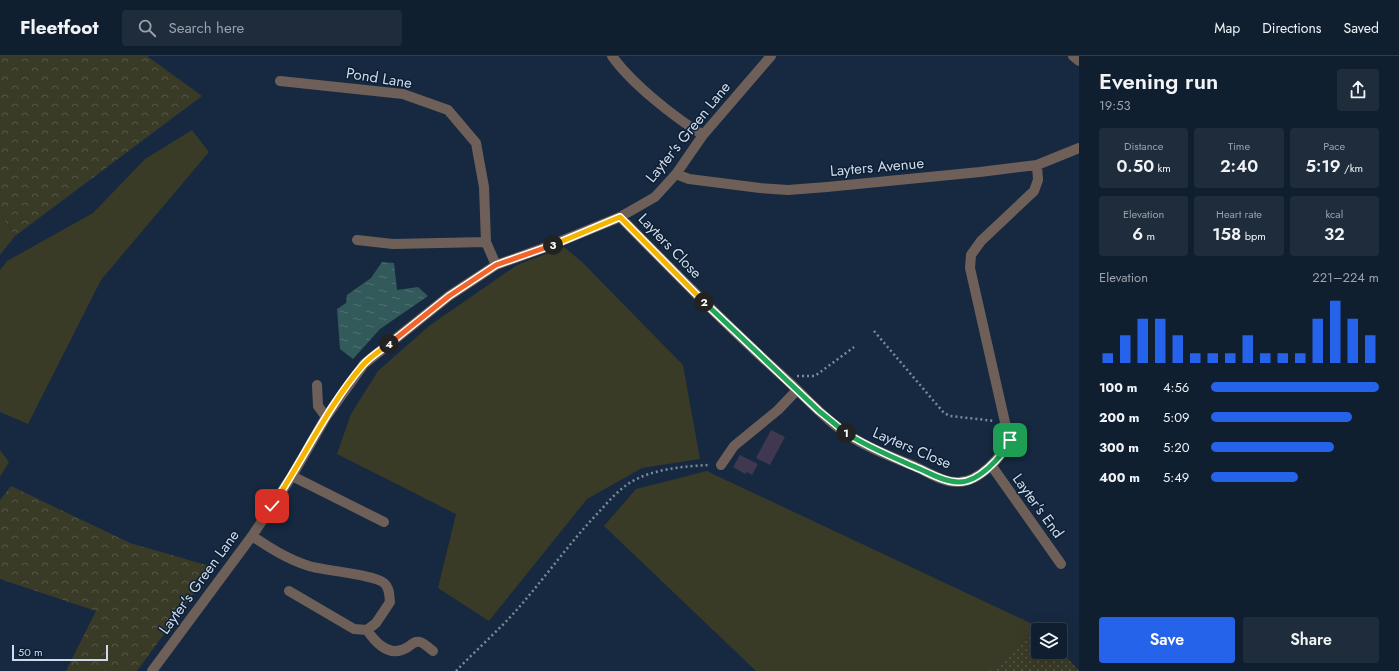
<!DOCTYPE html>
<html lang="en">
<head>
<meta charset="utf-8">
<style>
	body { margin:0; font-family:Jost,sans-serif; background:#1e2c3c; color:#f1f3f6; height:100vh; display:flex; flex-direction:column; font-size:15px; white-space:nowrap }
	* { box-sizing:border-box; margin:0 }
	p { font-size:13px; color:#9ca2ab }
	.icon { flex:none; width:22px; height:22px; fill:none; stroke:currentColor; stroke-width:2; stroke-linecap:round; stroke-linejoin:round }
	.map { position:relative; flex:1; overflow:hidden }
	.side { display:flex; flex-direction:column; background:#101f30; width:320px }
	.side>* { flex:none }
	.tools { position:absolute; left:1031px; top:567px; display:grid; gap:8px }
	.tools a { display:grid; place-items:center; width:36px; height:36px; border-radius:4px; background:#101f30; box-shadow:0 4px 16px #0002,0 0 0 1px #303d4c; font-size:20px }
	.scale { position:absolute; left:12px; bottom:10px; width:96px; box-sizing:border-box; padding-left:4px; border:2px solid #cfdbea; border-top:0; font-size:11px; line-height:14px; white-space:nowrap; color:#cfdbea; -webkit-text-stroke:3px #0d1f35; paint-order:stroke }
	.pin { position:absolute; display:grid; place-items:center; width:34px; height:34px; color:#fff; margin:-17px; border-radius:8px; box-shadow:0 2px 6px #0006 }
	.km { position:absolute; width:20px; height:20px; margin:-10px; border-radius:50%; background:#222; color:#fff; font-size:11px; line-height:20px; text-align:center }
	.round { display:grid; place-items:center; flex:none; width:42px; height:42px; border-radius:4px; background:#1e2c3c }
	.head { display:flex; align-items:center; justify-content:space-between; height:68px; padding:0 20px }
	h1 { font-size:22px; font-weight:600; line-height:30px }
	.figures { display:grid; grid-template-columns:repeat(3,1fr); gap:6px; height:68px; padding:4px 20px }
	.figures div { display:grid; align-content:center; border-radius:4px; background:#1e2c3c; text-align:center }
	.figures b { font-size:17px; font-weight:600 }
	.figures small { font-size:11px; font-weight:400 }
	.figures p { font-size:11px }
	.chart { height:112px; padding:8px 20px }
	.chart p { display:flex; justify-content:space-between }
	.chart svg { width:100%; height:72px; margin-top:4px; stroke:#2563eb; stroke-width:6 }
	.action { display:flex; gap:8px; margin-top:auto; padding:8px 20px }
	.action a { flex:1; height:46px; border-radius:4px; background:#2563eb; color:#fff; font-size:16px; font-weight:600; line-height:46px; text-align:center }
	.action a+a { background:#1e2c3c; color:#f1f3f6 }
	ul { padding:0 20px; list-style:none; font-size:13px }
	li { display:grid; grid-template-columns:64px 48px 1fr; align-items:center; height:30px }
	li i { height:10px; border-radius:5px; background:#2563eb }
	header { display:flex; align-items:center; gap:24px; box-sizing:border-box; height:56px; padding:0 20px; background:#101f30; border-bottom:1px solid #303d4c }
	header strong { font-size:19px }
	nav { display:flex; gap:22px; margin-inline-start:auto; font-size:14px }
	.search { width:280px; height:36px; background:#1e2c3c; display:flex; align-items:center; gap:10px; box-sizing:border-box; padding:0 14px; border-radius:4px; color:#9ca2ab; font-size:15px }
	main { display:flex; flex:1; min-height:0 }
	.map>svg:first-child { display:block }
	.green { fill:#393b27 }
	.forest { fill:url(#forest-crowns) }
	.park { fill:url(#park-dots) }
	.water { fill:url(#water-ripples) }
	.building { fill:#403750 }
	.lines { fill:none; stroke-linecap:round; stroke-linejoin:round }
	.path { stroke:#7b8b9d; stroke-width:2.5; stroke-dasharray:2 3; stroke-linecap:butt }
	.minor { stroke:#6e6058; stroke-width:10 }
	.split-1-casing { stroke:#fff; stroke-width:8 }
	.split-2-casing { stroke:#fff; stroke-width:8 }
	.split-3-casing { stroke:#fff; stroke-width:8 }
	.split-4-casing { stroke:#fff; stroke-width:8 }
	.split-5-casing { stroke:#fff; stroke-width:8 }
	.split-1 { stroke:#22a559; stroke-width:5 }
	.split-2 { stroke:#22a559; stroke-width:5 }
	.split-3 { stroke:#f5b400; stroke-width:5 }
	.split-4 { stroke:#f0652b; stroke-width:5 }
	.split-5 { stroke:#f5b400; stroke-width:5 }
	.labels { text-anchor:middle; stroke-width:3; stroke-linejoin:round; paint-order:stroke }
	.street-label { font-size:15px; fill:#cfdbea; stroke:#0d1f35 }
</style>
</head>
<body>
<header>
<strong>Fleetfoot</strong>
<div class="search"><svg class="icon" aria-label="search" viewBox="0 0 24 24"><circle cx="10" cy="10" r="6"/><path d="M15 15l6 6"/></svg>Search here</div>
<nav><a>Map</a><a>Directions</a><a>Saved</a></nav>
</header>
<main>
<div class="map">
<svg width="1079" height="615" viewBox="0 0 1079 615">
	<defs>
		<pattern id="forest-crowns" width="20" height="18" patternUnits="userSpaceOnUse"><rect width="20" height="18" fill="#393b27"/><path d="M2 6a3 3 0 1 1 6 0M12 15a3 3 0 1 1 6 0" fill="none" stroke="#555746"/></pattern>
		<pattern id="park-dots" width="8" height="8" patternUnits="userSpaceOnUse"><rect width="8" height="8" fill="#393b27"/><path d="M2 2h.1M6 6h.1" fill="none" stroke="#555746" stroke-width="1.8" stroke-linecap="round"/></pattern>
		<pattern id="water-ripples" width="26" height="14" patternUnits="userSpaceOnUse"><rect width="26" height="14" fill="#325a5b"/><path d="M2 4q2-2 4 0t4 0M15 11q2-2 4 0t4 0" fill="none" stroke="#4f7173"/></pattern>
	</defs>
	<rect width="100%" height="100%" fill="#162940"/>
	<!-- green -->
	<path class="green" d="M 192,74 L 209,96 L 101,224 L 28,368 L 0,356 L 0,214 L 7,205 L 93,157 L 145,103 Z
		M 0,157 L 15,180 L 0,199 Z
		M 564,191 L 582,206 L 683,309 L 700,403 L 642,412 L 587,443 L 489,565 L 438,532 L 456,458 L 337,398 L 351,358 L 378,315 L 429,270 L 517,209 Z
		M 0,394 L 9,406 L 0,421 Z
		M 707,415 L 713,418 L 1039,571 L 989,615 L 756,615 L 604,470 L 636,433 Z"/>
	<!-- forest -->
	<path class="forest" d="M 0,0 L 147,0 L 202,40 L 15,180 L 0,157 Z
		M 11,430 L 130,487 L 213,511 L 137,615 L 66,615 L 96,555 L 0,523 L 0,444 Z"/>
	<!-- park -->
	<path class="park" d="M 1039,571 L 1042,574 L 1038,574 L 1038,596 L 1060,596 L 1060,594 L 1079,615 L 989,615 Z"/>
	<!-- water -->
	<path class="water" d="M 382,206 L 394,207 L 397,234 L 418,231 L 428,240 L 380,273 L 353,303 L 340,293 L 337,253 L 346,247 L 347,239 L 371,222 Z"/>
	<!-- building -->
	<path class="building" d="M 771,374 L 785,381 L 770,409 L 756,402 Z
		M 740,399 L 758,408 L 752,419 L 747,416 L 745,418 L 733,411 Z"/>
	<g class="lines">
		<!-- path -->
		<path class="path" d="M 874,275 L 944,357 L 950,360 L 995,365
			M 797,320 L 815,320 L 854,291
			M 456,615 C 479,591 505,569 526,543 C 550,515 572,484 598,457 C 608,446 618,434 631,426 C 653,413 685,410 710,409"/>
		<!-- minor -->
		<path class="minor" d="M 612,0 C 632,28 674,61 703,79
			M 1073,0 L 1079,5
			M 280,25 L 403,38 L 448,54 L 476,87 L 484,131 L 486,186 L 496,209
			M 676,118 L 689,123 L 760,132 L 788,134 L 827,131 L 980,116 L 1037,109 L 1079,92
			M 620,161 C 675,217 730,273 789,326 C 806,342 821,359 840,373 C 862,390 890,400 916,411 C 928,416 944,427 958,426 C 979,426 1002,401 1009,384 L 970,212 L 971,199 L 981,185 L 1034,135 L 1038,124 L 1037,109
			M 357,184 L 393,188 L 486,186
			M 317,329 L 318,350 L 326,361
			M 721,409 L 734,390 L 778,354 L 797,334
			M 991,409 L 1061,508
			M 292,420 L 384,466
			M 252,480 C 270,492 287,503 309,510 C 325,515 373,518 384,527 C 390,532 389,539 390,546 L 376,567 L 367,574 L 354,573 L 289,535
			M 367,574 C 377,589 391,602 408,591 C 412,588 415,585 420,586 C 424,587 429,592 433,595
			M 152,615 L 252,480 L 292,420 L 326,361 L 364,308 L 449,240 L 496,209 L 549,190 L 620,161 L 655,141 L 676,118 L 703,79 L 771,0"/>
	</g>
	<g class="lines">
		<defs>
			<path id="split-1" d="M 846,377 C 869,392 895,402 920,413 C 931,418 945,426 958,426 C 978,427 1002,401 1010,384"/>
			<path id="split-2" d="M 704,246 L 819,355 L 846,377"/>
			<path id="split-3" d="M 553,189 L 620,161 L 704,246"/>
			<path id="split-4" d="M 389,288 L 449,240 L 496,209 L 553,189"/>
			<path id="split-5" d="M 272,450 C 303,404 327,351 363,309 C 370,301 381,294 389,288"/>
		</defs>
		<!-- split-1 casing -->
		<use href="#split-1" class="split-1-casing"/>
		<!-- split-2 casing -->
		<use href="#split-2" class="split-2-casing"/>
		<!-- split-3 casing -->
		<use href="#split-3" class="split-3-casing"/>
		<!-- split-4 casing -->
		<use href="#split-4" class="split-4-casing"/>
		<!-- split-5 casing -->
		<use href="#split-5" class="split-5-casing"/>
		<!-- split-1 -->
		<use href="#split-1" class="split-1"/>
		<!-- split-2 -->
		<use href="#split-2" class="split-2"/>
		<!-- split-3 -->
		<use href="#split-3" class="split-3"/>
		<!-- split-4 -->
		<use href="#split-4" class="split-4"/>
		<!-- split-5 -->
		<use href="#split-5" class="split-5"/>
	</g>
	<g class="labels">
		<!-- street labels -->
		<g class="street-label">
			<text transform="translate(379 22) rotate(9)" y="5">Pond Lane</text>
			<text transform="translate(688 76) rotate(-51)" y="5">Layter's Green Lane</text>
			<text transform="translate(877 111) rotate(-5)" y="5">Layters Avenue</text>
			<text transform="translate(670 190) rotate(46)" y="5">Layters Close</text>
			<text transform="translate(912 392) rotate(23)" y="5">Layters Close</text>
			<text transform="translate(1038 450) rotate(54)" y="5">Layter's End</text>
			<text transform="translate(199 526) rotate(-54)" y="5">Layter's Green Lane</text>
		</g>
	</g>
</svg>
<div class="tools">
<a><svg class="icon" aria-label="layers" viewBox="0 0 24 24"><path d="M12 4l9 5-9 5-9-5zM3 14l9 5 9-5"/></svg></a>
</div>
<div class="scale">50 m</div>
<div class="pin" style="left:1010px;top:384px;background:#1e9e55"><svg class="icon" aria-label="arrive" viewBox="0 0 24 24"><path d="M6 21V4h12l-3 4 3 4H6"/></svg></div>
<div class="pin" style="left:272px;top:450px;background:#d93025"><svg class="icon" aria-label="check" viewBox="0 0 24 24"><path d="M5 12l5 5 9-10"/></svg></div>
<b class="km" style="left:846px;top:377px">1</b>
<b class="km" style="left:704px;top:246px">2</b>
<b class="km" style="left:553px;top:189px">3</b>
<b class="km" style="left:389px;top:288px">4</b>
</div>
<section class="side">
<div class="head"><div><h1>Evening run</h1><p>19:53</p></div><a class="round"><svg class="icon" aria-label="share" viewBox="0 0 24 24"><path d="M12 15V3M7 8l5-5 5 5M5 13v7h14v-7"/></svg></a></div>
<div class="figures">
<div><p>Distance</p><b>0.50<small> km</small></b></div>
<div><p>Time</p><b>2:40</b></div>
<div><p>Pace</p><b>5:19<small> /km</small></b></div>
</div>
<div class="figures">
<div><p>Elevation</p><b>6<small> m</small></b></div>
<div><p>Heart rate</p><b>158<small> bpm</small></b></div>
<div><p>kcal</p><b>32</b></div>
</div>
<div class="chart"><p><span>Elevation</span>221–224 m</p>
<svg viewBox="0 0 160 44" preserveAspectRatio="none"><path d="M5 44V38M15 44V27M25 44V17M35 44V17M45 44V27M55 44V38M65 44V38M75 44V38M85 44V27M95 44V38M105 44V38M115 44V38M125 44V17M135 44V6M145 44V17M155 44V27"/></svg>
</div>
<ul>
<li><b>100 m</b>4:56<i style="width:100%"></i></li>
<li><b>200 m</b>5:09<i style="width:84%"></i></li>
<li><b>300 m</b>5:20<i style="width:73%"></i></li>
<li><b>400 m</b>5:49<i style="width:52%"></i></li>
</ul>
<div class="action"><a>Save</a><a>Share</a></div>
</section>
</main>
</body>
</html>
